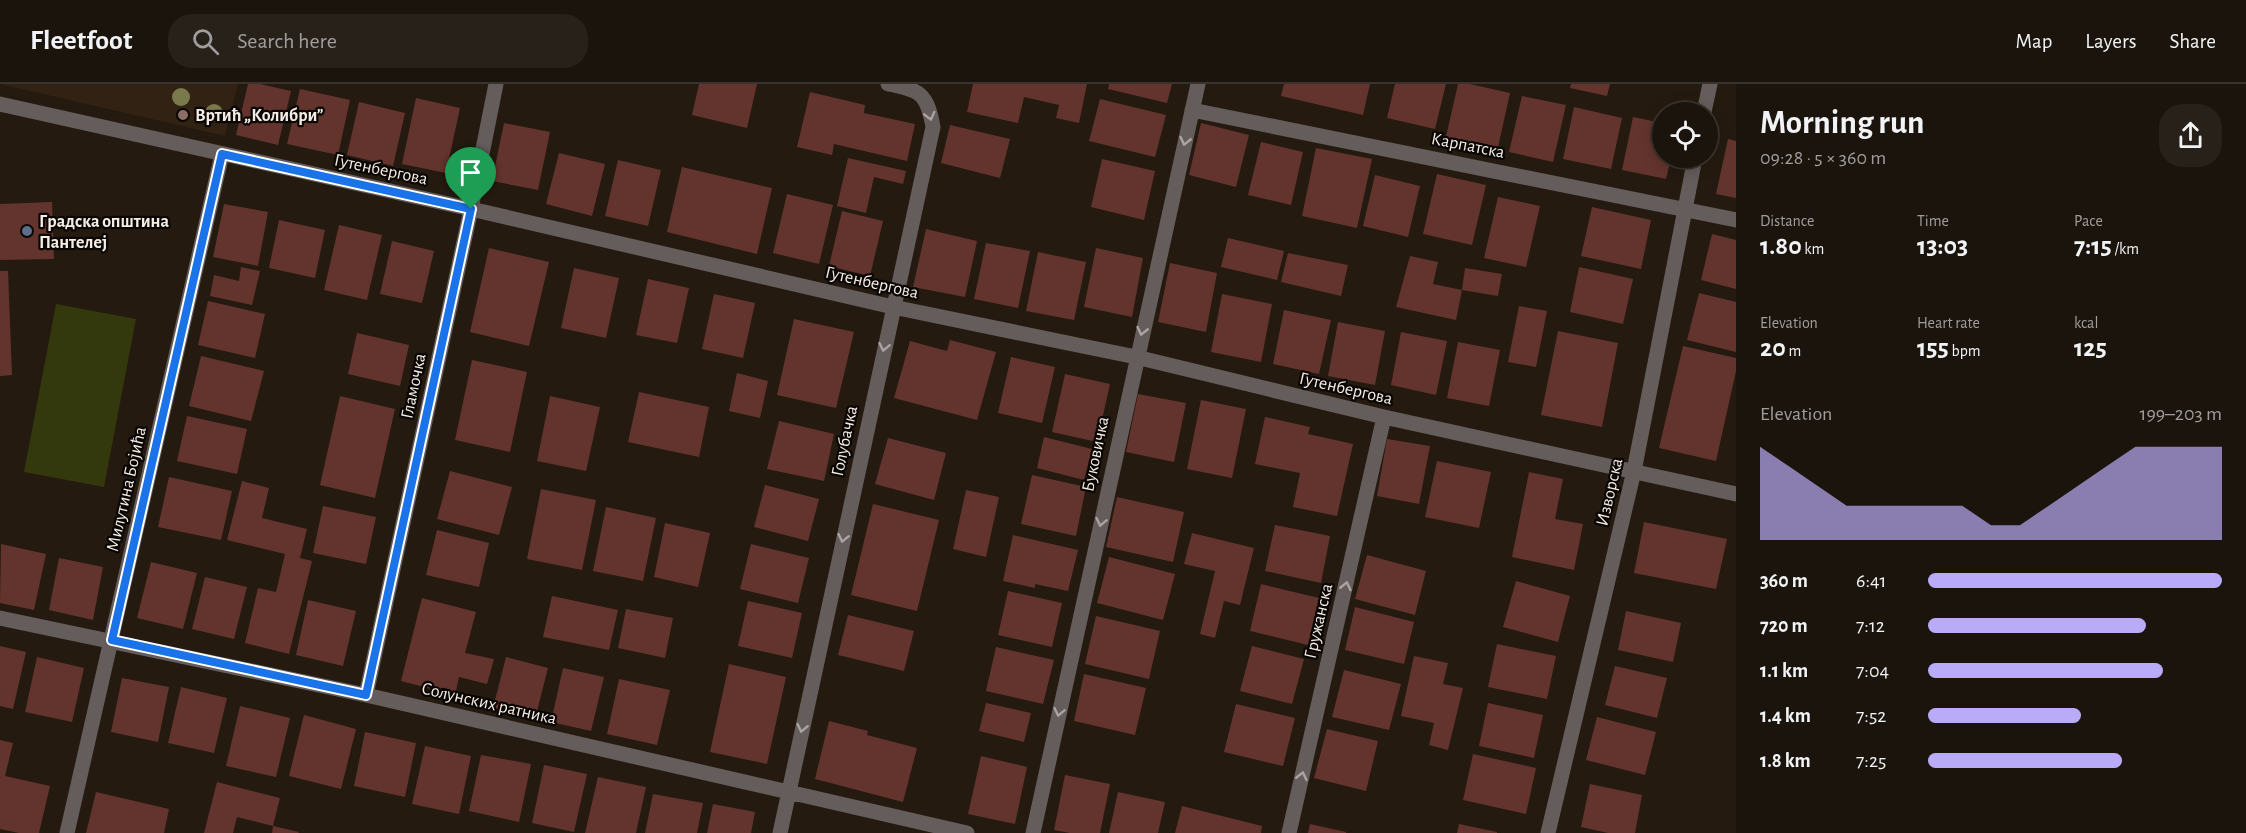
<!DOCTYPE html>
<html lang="en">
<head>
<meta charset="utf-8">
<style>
	body { margin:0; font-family:"Alegreya Sans",sans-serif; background:#28211a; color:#f1f3f6; height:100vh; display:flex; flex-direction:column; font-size:22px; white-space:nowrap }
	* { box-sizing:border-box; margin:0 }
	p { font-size:20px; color:#a09e9d }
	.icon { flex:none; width:33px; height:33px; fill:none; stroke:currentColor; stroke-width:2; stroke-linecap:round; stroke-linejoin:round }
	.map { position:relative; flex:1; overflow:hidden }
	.sheet { display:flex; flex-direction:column; background:#1b140c; width:510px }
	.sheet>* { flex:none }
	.buttons { position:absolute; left:1652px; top:18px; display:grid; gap:12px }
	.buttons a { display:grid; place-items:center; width:66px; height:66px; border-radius:50%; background:#1b140c; box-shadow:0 3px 15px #0003,0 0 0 2px #39332d; font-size:30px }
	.pin { position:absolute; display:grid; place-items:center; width:51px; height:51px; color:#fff; margin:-62px -26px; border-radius:50% 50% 50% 0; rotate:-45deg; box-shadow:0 0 6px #0007 }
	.pin .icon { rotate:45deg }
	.round { display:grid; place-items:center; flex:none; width:63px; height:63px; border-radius:24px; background:#28211a }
	.headline { display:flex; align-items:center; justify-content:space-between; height:102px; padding:0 24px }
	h1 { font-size:33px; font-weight:700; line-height:45px }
	.stats { display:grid; grid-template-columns:repeat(3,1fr); gap:9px; height:102px; padding:6px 24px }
	.stats div { display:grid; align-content:center }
	.stats b { font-size:26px; font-weight:700 }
	.stats small { font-size:16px; font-weight:400 }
	.stats p { font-size:16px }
	.chart { height:168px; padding:12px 24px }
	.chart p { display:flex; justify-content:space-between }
	.chart svg { width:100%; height:108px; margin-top:6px; fill:#b9abf7; opacity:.7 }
	ul { padding:0 24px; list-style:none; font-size:20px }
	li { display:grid; grid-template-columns:96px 72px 1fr; align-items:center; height:45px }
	li i { height:15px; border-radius:8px; background:#b9abf7 }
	header { display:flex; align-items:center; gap:36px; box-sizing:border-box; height:84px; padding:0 30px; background:#1b140c; border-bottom:2px solid #39332d }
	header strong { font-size:28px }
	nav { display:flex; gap:33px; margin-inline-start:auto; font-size:21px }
	.search { width:420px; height:54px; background:#28211a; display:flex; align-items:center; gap:15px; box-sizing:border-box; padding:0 21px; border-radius:24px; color:#a09e9d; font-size:22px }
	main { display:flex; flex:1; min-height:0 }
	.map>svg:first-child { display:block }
	.built { fill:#312213 }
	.green { fill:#34380d }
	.building { fill:#63342d }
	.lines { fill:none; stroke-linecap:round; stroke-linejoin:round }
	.street { stroke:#655c5c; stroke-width:15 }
	.tree { fill:#79794b }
	.oneway { stroke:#aca4a0 }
	.route-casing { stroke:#fff; stroke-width:12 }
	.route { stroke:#1a73e8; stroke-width:8 }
	.education-dot { fill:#8d6e63; stroke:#0a0603; stroke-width:2 }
	.service-dot { fill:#5c6f8a; stroke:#0a0603; stroke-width:2 }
	.labels { text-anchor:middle; stroke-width:4.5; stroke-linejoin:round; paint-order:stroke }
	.poi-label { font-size:18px; font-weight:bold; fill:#f4ece5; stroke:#0a0603; text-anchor:start }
	.street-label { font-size:18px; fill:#f4ece5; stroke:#0a0603 }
</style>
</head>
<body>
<header>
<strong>Fleetfoot</strong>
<div class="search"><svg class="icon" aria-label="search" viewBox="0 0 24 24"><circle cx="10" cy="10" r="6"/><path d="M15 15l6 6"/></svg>Search here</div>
<nav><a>Map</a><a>Layers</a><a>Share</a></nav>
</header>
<main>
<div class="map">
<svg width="1736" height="749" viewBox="0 0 1736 749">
	<rect width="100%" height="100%" fill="#241a10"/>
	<!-- built -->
	<path class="built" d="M 0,0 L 238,0 L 225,52 Z"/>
	<!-- green -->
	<path class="green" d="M 56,220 L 136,235 L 104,403 L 24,388 Z"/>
	<!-- building -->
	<path class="building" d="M 248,0 L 260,0 L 291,7 L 278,61 L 236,51 Z
		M 699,0 L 757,0 L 747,44 L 692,31 Z
		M 973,0 L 1087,0 L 1079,39 L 1056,34 L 1059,21 L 1024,13 L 1018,39 L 967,28 Z
		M 1109,0 L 1172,0 L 1167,19 L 1108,5 Z
		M 1284,0 L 1370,0 L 1363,31 L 1281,12 Z
		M 1395,0 L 1446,0 L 1435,45 L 1387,34 Z
		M 1458,0 L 1470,0 L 1510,9 L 1497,68 L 1445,57 Z
		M 1571,0 L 1610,0 L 1607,12 L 1570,4 Z
		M 300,5 L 350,16 L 338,71 L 287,60 Z
		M 810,8 L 865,21 L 864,29 L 915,40 L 907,77 L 834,60 L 832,71 L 797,63 Z
		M 1522,12 L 1566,21 L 1553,78 L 1509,68 Z
		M 416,14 L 460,24 L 446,89 L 402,80 Z
		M 1100,15 L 1166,31 L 1155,73 L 1089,57 Z
		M 359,18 L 405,29 L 393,82 L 347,71 Z
		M 1574,23 L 1622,34 L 1611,85 L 1563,75 Z
		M 1633,33 L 1662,39 L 1662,74 L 1671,74 L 1666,95 L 1622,86 Z
		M 504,39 L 550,48 L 538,106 L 492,97 Z
		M 1201,39 L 1249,51 L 1236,103 L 1189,91 Z
		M 950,41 L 1010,55 L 1000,94 L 941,79 Z
		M 1728,55 L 1736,57 L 1736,114 L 1716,110 Z
		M 1261,58 L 1303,68 L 1291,121 L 1248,111 Z
		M 1316,64 L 1372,75 L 1357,144 L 1302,132 Z
		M 559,69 L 605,80 L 592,132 L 546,120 Z
		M 848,74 L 906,87 L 903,100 L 874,93 L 866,129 L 837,122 Z
		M 1102,75 L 1155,87 L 1144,136 L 1091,123 Z
		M 618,76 L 661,86 L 648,142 L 605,132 Z
		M 682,83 L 772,104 L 757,170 L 667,148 Z
		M 1437,90 L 1486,101 L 1472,161 L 1423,150 Z
		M 1375,91 L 1420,102 L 1408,153 L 1363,142 Z
		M 787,110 L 833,121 L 819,180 L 773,169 Z
		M 1498,113 L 1540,122 L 1526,183 L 1484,174 Z
		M 52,118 L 54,175 L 0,176 L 0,120 Z
		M 224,120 L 268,128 L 258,182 L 213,173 Z
		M 1592,123 L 1651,136 L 1641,185 L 1581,172 Z
		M 842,127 L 883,137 L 870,192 L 829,182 Z
		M 279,136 L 325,146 L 315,194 L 269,184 Z
		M 339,141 L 382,151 L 367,216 L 324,206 Z
		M 926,145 L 977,157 L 965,213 L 913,203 Z
		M 1712,150 L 1736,156 L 1736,205 L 1701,196 Z
		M 1228,154 L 1284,167 L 1277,196 L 1221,183 Z
		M 392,157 L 434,167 L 422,219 L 380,210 Z
		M 986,159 L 1030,167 L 1018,224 L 974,215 Z
		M 489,164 L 549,178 L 529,262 L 470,248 Z
		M 1096,164 L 1143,174 L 1132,233 L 1084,223 Z
		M 1038,168 L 1086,178 L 1074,236 L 1026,227 Z
		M 1288,169 L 1348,181 L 1341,212 L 1281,198 Z
		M 1410,172 L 1438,178 L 1433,200 L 1462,206 L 1456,236 L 1396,223 Z
		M 1170,179 L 1217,189 L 1206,248 L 1158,238 Z
		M 241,183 L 260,187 L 252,221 L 210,212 L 214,191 L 239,197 Z
		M 1579,183 L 1633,195 L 1623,240 L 1570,228 Z
		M 574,184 L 619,194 L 606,254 L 561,244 Z
		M 1465,184 L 1502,190 L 1498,212 L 1462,206 Z
		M 0,187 L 8,187 L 12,291 L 0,292 Z
		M 648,195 L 689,204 L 677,259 L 636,251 Z
		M 1699,209 L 1736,218 L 1736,268 L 1687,256 Z
		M 714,210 L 755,219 L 743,274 L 702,265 Z
		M 1222,210 L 1272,220 L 1261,278 L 1211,268 Z
		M 208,217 L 265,230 L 255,274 L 198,261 Z
		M 1519,222 L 1547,227 L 1536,283 L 1508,278 Z
		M 1284,226 L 1331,236 L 1319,290 L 1273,280 Z
		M 794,235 L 854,248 L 836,324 L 777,311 Z
		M 1338,238 L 1385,247 L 1375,301 L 1328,292 Z
		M 1558,247 L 1618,259 L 1602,343 L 1541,331 Z
		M 1401,248 L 1447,257 L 1436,311 L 1391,301 Z
		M 357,249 L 409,261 L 400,302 L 348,290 Z
		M 950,256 L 996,268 L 977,336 L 894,314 L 910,257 L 947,267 Z
		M 1458,258 L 1500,266 L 1489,322 L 1447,314 Z
		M 1683,262 L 1736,274 L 1736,287 L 1716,377 L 1659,364 Z
		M 201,272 L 264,287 L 251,337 L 189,322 Z
		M 1011,273 L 1055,283 L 1042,339 L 998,329 Z
		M 472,276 L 527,288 L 510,368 L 455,356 Z
		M 737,289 L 768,297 L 760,334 L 729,327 Z
		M 1065,290 L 1110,300 L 1097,358 L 1052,348 Z
		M 639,308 L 709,323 L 699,373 L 628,358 Z
		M 1138,310 L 1186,319 L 1174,378 L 1126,368 Z
		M 340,312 L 395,325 L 375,414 L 320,401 Z
		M 550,312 L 600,323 L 586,387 L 537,377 Z
		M 1201,316 L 1246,325 L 1232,394 L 1187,385 Z
		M 187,332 L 247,345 L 237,390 L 177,377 Z
		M 1265,333 L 1310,343 L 1308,350 L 1353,360 L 1337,432 L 1293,423 L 1300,389 L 1255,380 Z
		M 779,337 L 834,350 L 824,397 L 767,385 Z
		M 1044,353 L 1092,365 L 1084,396 L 1037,384 Z
		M 888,354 L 946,369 L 934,416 L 875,400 Z
		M 1387,355 L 1430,362 L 1419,420 L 1377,412 Z
		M 1437,377 L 1491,388 L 1479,444 L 1425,433 Z
		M 450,387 L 512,403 L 499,451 L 437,435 Z
		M 1529,388 L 1563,395 L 1555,435 L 1583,440 L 1574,486 L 1512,473 Z
		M 1032,391 L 1086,403 L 1076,452 L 1021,440 Z
		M 169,393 L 232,407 L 221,456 L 158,443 Z
		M 242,397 L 269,404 L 262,434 L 307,445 L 300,474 L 312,477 L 289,570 L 245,559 L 258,504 L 276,508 L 285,470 L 227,456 Z
		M 765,401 L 819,415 L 808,457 L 754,443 Z
		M 541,405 L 596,416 L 582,486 L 527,475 Z
		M 966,406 L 999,413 L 986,473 L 953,465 Z
		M 1117,413 L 1184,428 L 1173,478 L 1106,463 Z
		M 873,420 L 939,436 L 917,527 L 851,511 Z
		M 323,422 L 376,433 L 366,480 L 313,469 Z
		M 606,423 L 656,434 L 643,497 L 593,487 Z
		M 1644,438 L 1727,455 L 1716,505 L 1634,489 Z
		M 665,439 L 710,449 L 698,503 L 654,493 Z
		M 1275,441 L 1330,452 L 1321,499 L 1265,487 Z
		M 437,446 L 489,459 L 479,503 L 426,491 Z
		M 1192,449 L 1254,464 L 1240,521 L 1224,517 L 1215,554 L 1200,550 L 1215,487 L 1184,480 Z
		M 1013,451 L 1078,466 L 1068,507 L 1035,500 L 1035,504 L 1003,497 Z
		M 1,460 L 46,470 L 34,526 L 0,519 Z
		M 751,460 L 809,474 L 798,519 L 740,505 Z
		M 1367,471 L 1426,487 L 1415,531 L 1355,515 Z
		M 1109,473 L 1175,490 L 1163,536 L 1097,519 Z
		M 59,474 L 103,483 L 93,536 L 49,526 Z
		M 151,478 L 197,489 L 183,545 L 137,534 Z
		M 205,493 L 247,503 L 234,555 L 192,545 Z
		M 1516,497 L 1570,512 L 1558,558 L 1503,543 Z
		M 1261,500 L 1319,514 L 1308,561 L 1250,547 Z
		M 1008,507 L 1062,519 L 1052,563 L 998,551 Z
		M 552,512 L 618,526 L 609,566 L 543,553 Z
		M 422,514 L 476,528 L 465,569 L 494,575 L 487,600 L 459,593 L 455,611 L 401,597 Z
		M 308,516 L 356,527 L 343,582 L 296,571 Z
		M 748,517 L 802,529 L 792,574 L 738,562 Z
		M 1355,523 L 1414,538 L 1404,580 L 1345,566 Z
		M 626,525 L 673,534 L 665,574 L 618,564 Z
		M 1626,527 L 1681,539 L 1673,578 L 1618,566 Z
		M 848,531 L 914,547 L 904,587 L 838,571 Z
		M 1096,532 L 1160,547 L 1149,595 L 1085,580 Z
		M 1497,560 L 1556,572 L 1547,615 L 1488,603 Z
		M 0,562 L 26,568 L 13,625 L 0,622 Z
		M 1252,562 L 1304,575 L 1292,620 L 1240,607 Z
		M 996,563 L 1054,576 L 1043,620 L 986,607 Z
		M 1414,572 L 1448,579 L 1443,600 L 1463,604 L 1448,666 L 1429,661 L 1434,639 L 1401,632 Z
		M 37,573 L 84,584 L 72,638 L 25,628 Z
		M 506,573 L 548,584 L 535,635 L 493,624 Z
		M 729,580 L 786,593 L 767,680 L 710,668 Z
		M 1615,582 L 1667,594 L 1657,634 L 1605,621 Z
		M 563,584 L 604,593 L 591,647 L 551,638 Z
		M 1344,586 L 1401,600 L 1389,646 L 1332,633 Z
		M 1084,590 L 1146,604 L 1135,651 L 1074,637 Z
		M 122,594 L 169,603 L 158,658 L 111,648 Z
		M 619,595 L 670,606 L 657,661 L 607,650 Z
		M 181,603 L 227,614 L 214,669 L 168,659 Z
		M 986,619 L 1031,629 L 1024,658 L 979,647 Z
		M 1488,619 L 1543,631 L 1534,674 L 1479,662 Z
		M 1236,620 L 1295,634 L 1283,682 L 1224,668 Z
		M 240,622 L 290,634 L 276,693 L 226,682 Z
		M 304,631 L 356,645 L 341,705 L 289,692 Z
		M 1597,633 L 1656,648 L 1645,691 L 1586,676 Z
		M 829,637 L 868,647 L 867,651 L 917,664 L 903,718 L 815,695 Z
		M 1327,645 L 1378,657 L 1366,707 L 1314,694 Z
		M 365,648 L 416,659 L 405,713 L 354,702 Z
		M 0,656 L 13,659 L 5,692 L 50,702 L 39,749 L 19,749 L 0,745 Z
		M 425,662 L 471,672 L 459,730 L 412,720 Z
		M 1473,670 L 1536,684 L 1526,730 L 1463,716 Z
		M 481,671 L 531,680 L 519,738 L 469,727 Z
		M 981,672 L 1027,683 L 1015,740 L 968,730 Z
		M 544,681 L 587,690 L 574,748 L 532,739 Z
		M 1065,691 L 1110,700 L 1100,749 L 1070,749 L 1054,746 Z
		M 598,693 L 646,703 L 636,749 L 585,749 Z
		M 217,698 L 280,714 L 273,742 L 237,733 L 233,749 L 204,749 Z
		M 1590,700 L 1642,711 L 1635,749 L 1608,749 L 1581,743 Z
		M 96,708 L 169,725 L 164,749 L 86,749 Z
		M 1118,708 L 1165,718 L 1158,749 L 1109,749 Z
		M 653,710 L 703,719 L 697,749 L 645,749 Z
		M 713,720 L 755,728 L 751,749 L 707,749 Z
		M 1182,722 L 1262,742 L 1261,749 L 1175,749 Z
		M 1310,740 L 1346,748 L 1346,749 L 1308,749 Z
		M 1459,740 L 1497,748 L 1497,749 L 1457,749 Z
		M 273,742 L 299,748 L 298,749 L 272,749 Z"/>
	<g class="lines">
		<!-- street -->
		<path class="street" d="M 0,20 L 471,125 L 893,223 L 1136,273 L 1384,333 L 1736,410
			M 1192,26 L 1736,136
			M 1704,28 L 1710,0
			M 0,534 L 366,611 L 967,749
			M 366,611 L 471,125 L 496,0
			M 67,749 L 222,70
			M 780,749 L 933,43 C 927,9 920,6 888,0
			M 1033,749 L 1198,0
			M 1289,749 L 1384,333
			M 1548,749 L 1634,387 L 1695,74"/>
	</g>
	<!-- trees -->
	<g class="tree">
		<circle cx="181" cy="13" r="9"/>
		<circle cx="214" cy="29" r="9"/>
	</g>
	<!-- one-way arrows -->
	<defs><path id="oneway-chevron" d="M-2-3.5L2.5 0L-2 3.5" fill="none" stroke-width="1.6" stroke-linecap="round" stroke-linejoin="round" transform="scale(1.5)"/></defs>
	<g class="oneway">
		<use href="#oneway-chevron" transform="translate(930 32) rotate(76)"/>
		<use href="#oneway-chevron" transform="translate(1185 57) rotate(103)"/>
		<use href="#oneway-chevron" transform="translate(1142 247) rotate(103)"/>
		<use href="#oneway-chevron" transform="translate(884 263) rotate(102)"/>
		<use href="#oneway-chevron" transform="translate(1101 438) rotate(102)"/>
		<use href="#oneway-chevron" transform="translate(843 454) rotate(102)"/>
		<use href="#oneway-chevron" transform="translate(1346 502) rotate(-77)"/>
		<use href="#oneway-chevron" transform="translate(1059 628) rotate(102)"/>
		<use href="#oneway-chevron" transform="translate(802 644) rotate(102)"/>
		<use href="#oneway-chevron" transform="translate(1302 692) rotate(-77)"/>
	</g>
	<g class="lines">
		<defs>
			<path id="route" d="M 222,70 L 471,125 L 366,611 L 112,556 Z"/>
		</defs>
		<!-- route casing -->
		<use href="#route" class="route-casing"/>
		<!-- route -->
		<use href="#route" class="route"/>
	</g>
	<!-- markers -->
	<circle class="education-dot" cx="183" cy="31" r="6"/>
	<circle class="service-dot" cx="27" cy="147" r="6"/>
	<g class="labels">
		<!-- poi labels -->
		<g class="poi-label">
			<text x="195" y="37">Вртић „Колибри”</text>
			<text x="39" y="143">Градска општина<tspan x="39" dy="21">Пантелеј</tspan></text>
		</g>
		<!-- street labels -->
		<g class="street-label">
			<text transform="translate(1468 61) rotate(11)" y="6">Карпатска</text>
			<text transform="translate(381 85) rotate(12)" y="6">Гутенбергова</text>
			<text transform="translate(872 198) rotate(13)" y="6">Гутенбергова</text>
			<text transform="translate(413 302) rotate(-78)" y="6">Гламочка</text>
			<text transform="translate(1346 304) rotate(13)" y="6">Гутенбергова</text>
			<text transform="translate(844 357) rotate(-78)" y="6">Голубачка</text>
			<text transform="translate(1095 370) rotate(-78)" y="6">Буковичка</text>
			<text transform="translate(126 405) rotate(-77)" y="6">Милутина Бојића</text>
			<text transform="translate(1609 408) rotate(-77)" y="6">Изворска</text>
			<text transform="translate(1318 537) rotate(-77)" y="6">Гружанска</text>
			<text transform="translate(489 619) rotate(13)" y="6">Солунских ратника</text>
		</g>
	</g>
</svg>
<div class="buttons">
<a><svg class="icon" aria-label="locate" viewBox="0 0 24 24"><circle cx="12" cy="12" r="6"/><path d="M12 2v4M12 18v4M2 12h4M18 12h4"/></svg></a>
</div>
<div class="pin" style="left:471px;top:125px;background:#1e9e55"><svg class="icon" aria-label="arrive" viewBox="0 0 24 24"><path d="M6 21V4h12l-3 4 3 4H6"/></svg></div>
</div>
<section class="sheet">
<div class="headline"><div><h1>Morning run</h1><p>09:28 · 5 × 360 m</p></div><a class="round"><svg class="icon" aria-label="share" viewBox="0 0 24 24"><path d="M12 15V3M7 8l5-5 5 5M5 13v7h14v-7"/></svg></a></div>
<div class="stats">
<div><p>Distance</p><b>1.80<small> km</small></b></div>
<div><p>Time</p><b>13:03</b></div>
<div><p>Pace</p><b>7:15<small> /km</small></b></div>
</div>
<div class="stats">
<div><p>Elevation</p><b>20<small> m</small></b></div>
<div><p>Heart rate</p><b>155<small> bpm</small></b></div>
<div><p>kcal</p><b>125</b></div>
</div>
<div class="chart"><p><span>Elevation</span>199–203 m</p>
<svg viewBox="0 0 160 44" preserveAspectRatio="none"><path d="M0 44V6L10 14L20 22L30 30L40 30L50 30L60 30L70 30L80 38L90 38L100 30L110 22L120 14L130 6L140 6L150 6L160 6V44z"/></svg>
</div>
<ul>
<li><b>360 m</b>6:41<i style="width:100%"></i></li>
<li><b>720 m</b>7:12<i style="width:74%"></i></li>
<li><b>1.1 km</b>7:04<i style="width:80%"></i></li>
<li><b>1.4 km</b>7:52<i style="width:52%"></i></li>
<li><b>1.8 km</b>7:25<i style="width:66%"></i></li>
</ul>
</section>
</main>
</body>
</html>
